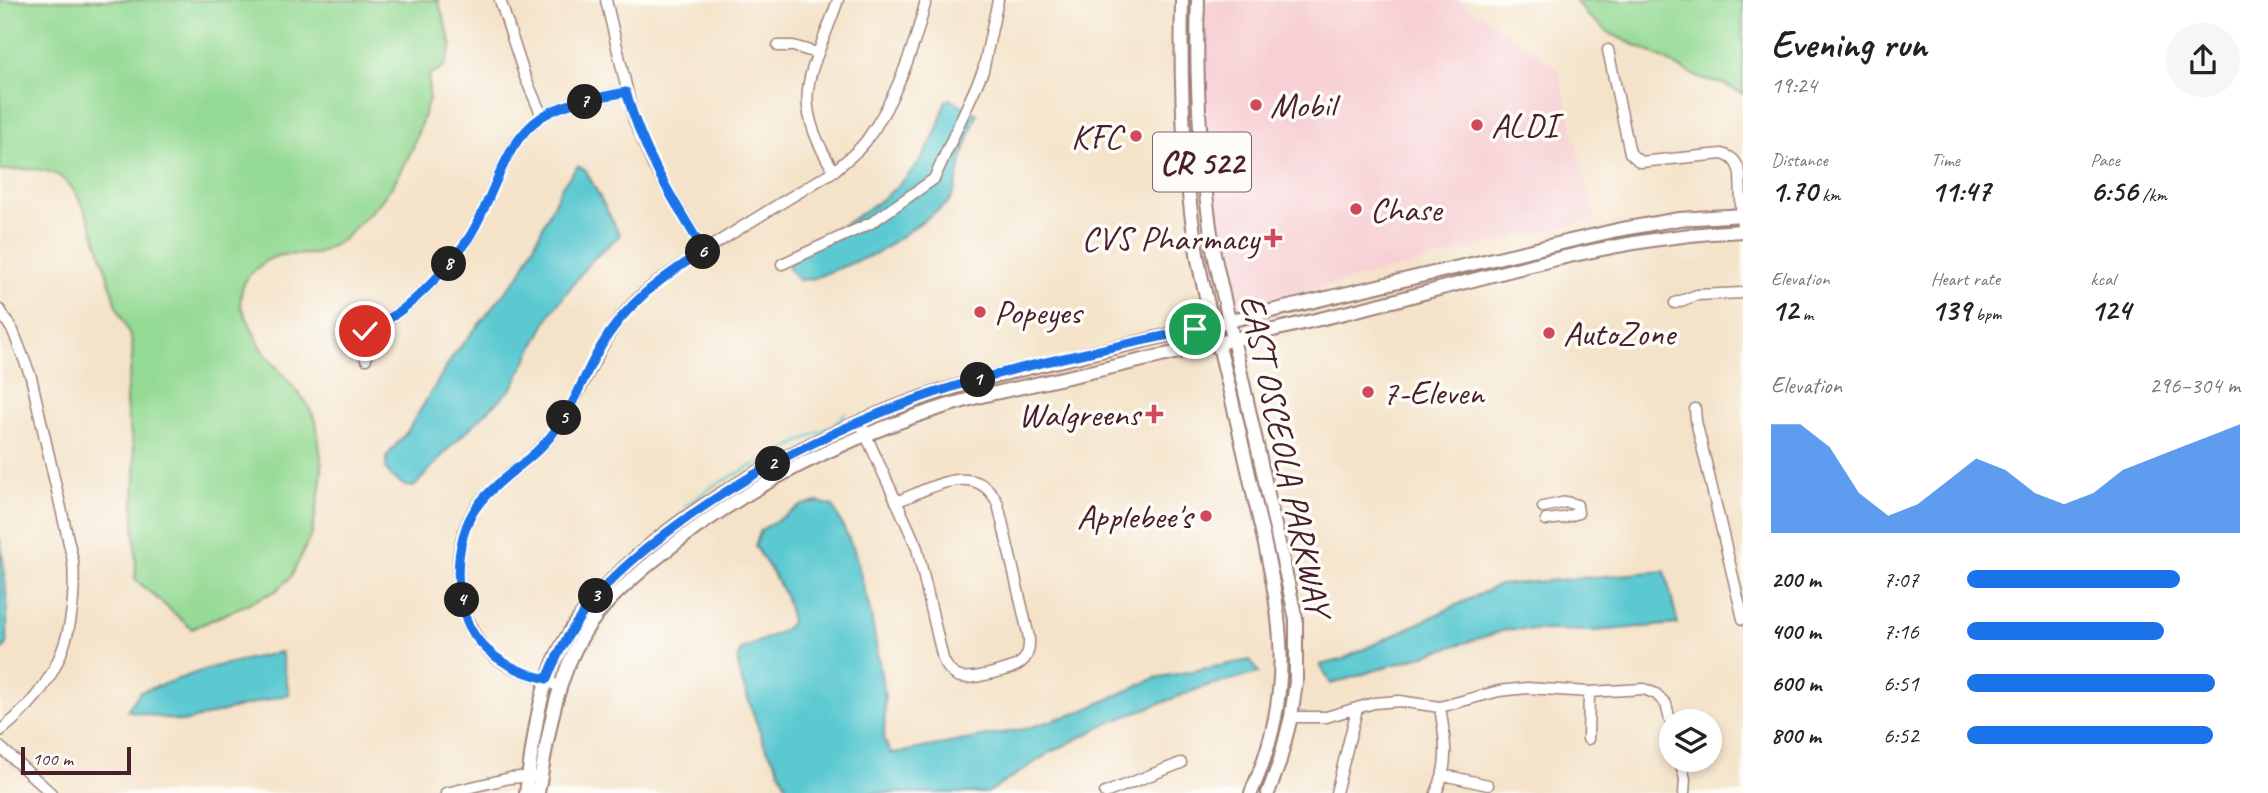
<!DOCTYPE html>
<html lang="en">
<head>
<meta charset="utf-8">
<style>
	body { margin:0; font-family:Caveat,sans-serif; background:#f6f6f6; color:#222; height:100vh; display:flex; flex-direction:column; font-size:26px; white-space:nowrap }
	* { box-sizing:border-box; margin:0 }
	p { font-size:23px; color:#767676 }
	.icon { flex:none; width:38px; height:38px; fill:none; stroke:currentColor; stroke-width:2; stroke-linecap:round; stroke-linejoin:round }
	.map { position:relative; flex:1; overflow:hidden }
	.details { display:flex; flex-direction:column; background:#fff; width:525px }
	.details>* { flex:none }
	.controls { position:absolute; left:1659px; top:709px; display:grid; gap:14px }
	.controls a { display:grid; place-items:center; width:63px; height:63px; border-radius:50%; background:#fff; box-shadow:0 4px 10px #0003; font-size:35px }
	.scale { position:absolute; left:21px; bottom:18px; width:110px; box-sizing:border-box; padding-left:7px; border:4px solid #4a1f2b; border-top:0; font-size:19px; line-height:24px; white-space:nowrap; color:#4a1f2b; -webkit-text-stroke:5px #fdfcf7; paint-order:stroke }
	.pin { position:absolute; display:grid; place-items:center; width:60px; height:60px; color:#fff; margin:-30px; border:4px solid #fff; border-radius:50%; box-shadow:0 2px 7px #0007 }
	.km { position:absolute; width:35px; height:35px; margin:-18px; border-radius:50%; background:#222; color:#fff; font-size:19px; line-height:35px; text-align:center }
	.round { display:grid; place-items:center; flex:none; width:74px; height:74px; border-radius:37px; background:#f6f6f6 }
	.headline { display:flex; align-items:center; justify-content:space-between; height:119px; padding:0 28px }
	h1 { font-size:38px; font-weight:600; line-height:52px }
	.figures { display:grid; grid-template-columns:repeat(3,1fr); gap:10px; height:119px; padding:7px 28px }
	.figures div { display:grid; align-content:center }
	.figures b { font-size:30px; font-weight:600 }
	.figures small { font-size:19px; font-weight:400 }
	.figures p { font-size:19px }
	.chart { height:196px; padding:14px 28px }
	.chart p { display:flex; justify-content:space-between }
	.chart svg { width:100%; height:126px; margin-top:7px; fill:#1a73e8; opacity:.7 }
	ul { padding:0 28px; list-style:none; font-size:23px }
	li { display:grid; grid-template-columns:112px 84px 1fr; align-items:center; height:52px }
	li i { height:18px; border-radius:9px; background:#1a73e8 }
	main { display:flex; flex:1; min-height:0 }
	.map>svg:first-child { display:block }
	.built { fill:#f7cfd4 }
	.green { fill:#95da94; stroke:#707c60; stroke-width:2 }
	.water { fill:#5cc9d1; stroke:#53747e; stroke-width:2 }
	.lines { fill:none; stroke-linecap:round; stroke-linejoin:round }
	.stream { stroke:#5cc9d1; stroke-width:2.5 }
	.minor-casing { stroke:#9f817a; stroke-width:13 }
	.major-casing { stroke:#9f817a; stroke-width:16 }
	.minor { stroke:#fff; stroke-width:10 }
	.major { stroke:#fff; stroke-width:12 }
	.route-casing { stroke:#fff; stroke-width:14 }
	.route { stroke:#1a73e8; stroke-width:9 }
	.poi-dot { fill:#d1495b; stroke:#fdfcf7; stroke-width:2.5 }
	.labels { text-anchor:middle; stroke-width:7; stroke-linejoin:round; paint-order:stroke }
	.shield { fill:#fdfcf7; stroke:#806168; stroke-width:2 }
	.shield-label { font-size:33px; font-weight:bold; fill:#4a1f2b }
	.poi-label { font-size:35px; fill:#4a1f2b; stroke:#fdfcf7; text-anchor:start }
	.street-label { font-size:35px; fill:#4a1f2b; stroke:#fdfcf7 }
</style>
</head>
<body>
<main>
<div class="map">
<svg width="1743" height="793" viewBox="0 0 1743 793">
	<rect width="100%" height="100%" fill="#fdfcf7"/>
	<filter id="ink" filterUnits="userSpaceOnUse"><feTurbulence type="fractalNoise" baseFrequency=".0143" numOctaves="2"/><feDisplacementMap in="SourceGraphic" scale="14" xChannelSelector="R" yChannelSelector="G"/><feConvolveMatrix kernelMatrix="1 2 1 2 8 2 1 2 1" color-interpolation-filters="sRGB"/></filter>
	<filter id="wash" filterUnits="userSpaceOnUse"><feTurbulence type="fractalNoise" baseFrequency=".00686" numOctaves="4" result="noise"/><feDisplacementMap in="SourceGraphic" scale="28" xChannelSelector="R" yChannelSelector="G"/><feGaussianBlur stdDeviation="1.57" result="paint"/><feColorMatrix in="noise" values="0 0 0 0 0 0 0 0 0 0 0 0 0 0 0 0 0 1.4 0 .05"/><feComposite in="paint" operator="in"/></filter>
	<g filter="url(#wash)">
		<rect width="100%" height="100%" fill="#f4e3c9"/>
		<!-- built -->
		<path class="built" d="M 1206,0 L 1459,0 L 1558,68 L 1595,219 L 1246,306 L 1229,298 L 1208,190 L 1204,57 Z"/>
		<!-- green -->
		<path class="green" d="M 0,0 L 438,0 L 452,46 L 444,67 L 429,75 L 429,99 L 412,150 L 393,185 L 380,202 L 343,240 L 317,254 L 280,255 L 267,260 L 248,276 L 242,288 L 240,304 L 262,350 L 306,402 L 316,421 L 322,465 L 320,489 L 312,533 L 291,577 L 276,591 L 192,629 L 135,579 C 138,555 133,530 134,505 C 134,487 137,472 134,453 C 132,435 126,417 126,400 C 126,380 135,363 132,343 C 130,331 122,320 118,309 C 105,274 92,201 62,178 C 44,165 21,170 0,170 Z
			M 1575,0 L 1743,0 L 1743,94 L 1719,82 L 1701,79 L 1656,55 L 1611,34 L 1587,15 Z"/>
		<!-- water -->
		<path class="water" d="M 950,99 L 977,114 L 963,154 L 955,190 L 948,203 L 879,252 L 812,279 L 798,280 L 789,268 L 789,262 C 853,212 926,193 945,102 Z
			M 578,166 L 586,171 L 620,235 L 590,262 L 551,313 L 512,388 L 449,448 L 414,487 L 405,486 L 391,476 L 386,469 L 387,456 L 407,432 L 453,356 L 521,273 L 562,186 Z
			M 818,502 L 833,506 L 854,550 L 871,615 L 885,698 L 884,740 L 891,754 L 1024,729 L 1080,712 L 1155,678 L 1250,660 L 1259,673 L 1203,687 L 1111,722 L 1051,752 L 987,793 L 789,793 L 777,765 L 764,744 L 739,673 L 738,658 L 741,650 L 782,631 L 791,623 C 790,593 770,570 755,546 L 761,530 L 803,505 Z
			M 0,539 C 6,574 8,609 7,644 L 0,652 Z
			M 1665,571 L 1678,624 L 1595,631 L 1509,629 L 1331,684 L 1320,665 L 1341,660 L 1499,585 Z
			M 281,652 L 289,694 L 183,722 L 127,710 L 140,692 L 213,667 Z"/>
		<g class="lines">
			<!-- stream -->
			<path class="stream" d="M 684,507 L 713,486 L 835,424 L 845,413"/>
		</g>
	</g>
	<g filter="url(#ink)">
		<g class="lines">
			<defs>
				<path id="minor" d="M 500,0 L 525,77 L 542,116
					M 606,0 L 634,120 L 653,165 L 704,251
					M 778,46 L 793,46 L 817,53
					M 1608,50 L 1630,153 L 1640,162 L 1722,154 C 1733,157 1737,162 1740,173 L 1742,231
					M 834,171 C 786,95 813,74 838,0
					M 782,264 L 871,223 L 934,179 L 983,71 L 998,0
					M 1675,303 L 1697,295 L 1743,293
					M 0,310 L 13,331 L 31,377 L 73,561 C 78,633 57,687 0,731
					M 366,359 L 362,338 L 364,330 C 373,324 384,322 393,316 C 419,300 451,264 468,239 C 494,200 502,142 543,116 C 567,101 599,98 626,92
					M 1695,409 L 1696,421 L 1743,619
					M 860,421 C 878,464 899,505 917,548 L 943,659 C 946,666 950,672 957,676 C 967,680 979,676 989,674 C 1015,668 1034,664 1028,633 L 998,504 C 977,458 929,489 896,502
					M 1543,507 L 1566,502 L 1577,505 L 1578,513 L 1563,518 L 1546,520
					M 559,687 C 538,674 511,672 492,655 C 454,622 446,545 478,504 C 501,477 533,460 555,431 C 581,396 594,353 621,317 C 645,286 679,267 712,246 C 752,220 793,196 834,171 C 845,161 857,153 866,141 C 895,101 915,47 926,0
					M 1291,717 L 1326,717 L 1374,703 L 1399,701 L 1440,707 L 1499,691 L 1527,688 L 1589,692 L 1644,689 L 1656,694 L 1666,704 L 1671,724
					M 1588,739 L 1589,692
					M 0,747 L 51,793
					M 1680,760 L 1685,779 L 1684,793
					M 1444,775 L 1488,785
					M 446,793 L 510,778 L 533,776
					M 1105,793 L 1181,763
					M 1336,793 L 1357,709
					M 1436,793 C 1450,763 1445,739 1440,707"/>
				<path id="major" d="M 1182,0 C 1180,89 1183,177 1199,265 C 1205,296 1214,327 1222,358 C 1233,404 1244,451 1254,497 C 1280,608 1299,683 1251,793
					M 1198,0 C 1195,85 1201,170 1214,254 L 1296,619 L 1296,682 L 1291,717 L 1279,764 L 1268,793
					M 526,793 C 533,746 537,692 560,649 C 621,534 798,442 917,399 C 959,384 1002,374 1045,364 L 1617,230 L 1679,219 L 1743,215
					M 538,793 C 548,738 554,684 583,635 C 600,606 626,584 652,562 C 747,483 858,430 977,397 C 1113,367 1250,337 1385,303 C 1503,273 1620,236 1743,231"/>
			</defs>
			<!-- minor casing -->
			<use href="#minor" class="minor-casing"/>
			<!-- major casing -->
			<use href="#major" class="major-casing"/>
			<!-- minor -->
			<use href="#minor" class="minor"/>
			<!-- major -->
			<use href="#major" class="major"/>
		</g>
	</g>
	<g class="lines" filter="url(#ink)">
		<defs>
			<path id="route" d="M 365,331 C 373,324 384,322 393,316 C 419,299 451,264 468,239 C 494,200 502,142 543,116 C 567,101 599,98 626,92 C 644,154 671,197 704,251 C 662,277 625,304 600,348 C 583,376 576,403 554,432 C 533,461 499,477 478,505 C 452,538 451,609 479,641 C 496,662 521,673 547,679 C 577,603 626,561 691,515 C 761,466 837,428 917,399 C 1004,367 1104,350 1195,329"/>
		</defs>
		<!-- route casing -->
		<use href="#route" class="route-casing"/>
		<!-- route -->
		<use href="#route" class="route"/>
	</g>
	<!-- markers -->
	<g class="poi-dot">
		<circle cx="1256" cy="105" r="7"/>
		<circle cx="1477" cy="125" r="7"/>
		<circle cx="1136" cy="136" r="7"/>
		<circle cx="1356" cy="209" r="7"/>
		<path d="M1269.5 227.5h7v7h7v7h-7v7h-7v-7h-7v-7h7z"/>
		<circle cx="980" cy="312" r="7"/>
		<circle cx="1549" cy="333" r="7"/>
		<circle cx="1368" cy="392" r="7"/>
		<path d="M1150.5 403.5h7v7h7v7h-7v7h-7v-7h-7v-7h7z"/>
		<circle cx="1206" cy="516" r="7"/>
	</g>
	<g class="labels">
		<!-- shield labels -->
		<rect class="shield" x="1153" y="132.5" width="98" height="59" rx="5"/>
		<g class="shield-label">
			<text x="1202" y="174">CR 522</text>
		</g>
		<!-- poi labels -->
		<g class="poi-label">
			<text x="1270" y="117">Mobil</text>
			<text x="1491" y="137">ALDI</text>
			<text x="1122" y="148" text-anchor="end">KFC</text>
			<text x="1370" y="221">Chase</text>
			<text x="1259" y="250" text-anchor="end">CVS Pharmacy</text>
			<text x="994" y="324">Popeyes</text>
			<text x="1563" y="345">AutoZone</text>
			<text x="1382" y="404">7-Eleven</text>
			<text x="1140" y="426" text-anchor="end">Walgreens</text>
			<text x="1192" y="528" text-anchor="end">Applebee's</text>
		</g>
		<!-- street labels -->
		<g class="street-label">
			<text transform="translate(1286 455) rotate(78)" y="12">EAST OSCEOLA PARKWAY</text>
		</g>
	</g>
</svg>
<div class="controls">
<a><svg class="icon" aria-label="layers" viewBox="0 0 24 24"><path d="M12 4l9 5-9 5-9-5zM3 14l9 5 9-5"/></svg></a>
</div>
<div class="scale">100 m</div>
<div class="pin" style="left:1195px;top:329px;background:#1e9e55"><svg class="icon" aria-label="arrive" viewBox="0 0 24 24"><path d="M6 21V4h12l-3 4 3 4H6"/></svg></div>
<div class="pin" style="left:365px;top:331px;background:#d93025"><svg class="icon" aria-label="check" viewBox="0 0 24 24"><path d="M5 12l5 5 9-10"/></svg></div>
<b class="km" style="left:978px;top:380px">1</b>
<b class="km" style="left:773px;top:464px">2</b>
<b class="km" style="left:596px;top:596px">3</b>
<b class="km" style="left:462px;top:600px">4</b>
<b class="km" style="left:564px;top:418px">5</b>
<b class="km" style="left:703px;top:252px">6</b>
<b class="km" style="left:585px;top:102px">7</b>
<b class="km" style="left:449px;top:264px">8</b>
</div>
<section class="details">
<div class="headline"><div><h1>Evening run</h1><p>19:24</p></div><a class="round"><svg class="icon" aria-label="share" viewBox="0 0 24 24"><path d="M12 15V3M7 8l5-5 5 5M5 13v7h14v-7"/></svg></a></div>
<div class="figures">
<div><p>Distance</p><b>1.70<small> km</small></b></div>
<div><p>Time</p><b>11:47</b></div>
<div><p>Pace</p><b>6:56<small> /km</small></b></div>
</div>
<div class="figures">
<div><p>Elevation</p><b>12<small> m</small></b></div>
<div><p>Heart rate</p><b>139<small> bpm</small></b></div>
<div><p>kcal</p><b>124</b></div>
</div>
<div class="chart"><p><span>Elevation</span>296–304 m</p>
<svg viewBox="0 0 160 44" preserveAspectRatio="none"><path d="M0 44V6L10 6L20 14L30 30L40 38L50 34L60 26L70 18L80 22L90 30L100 34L110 30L120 22L130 18L140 14L150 10L160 6V44z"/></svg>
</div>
<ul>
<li><b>200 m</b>7:07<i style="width:78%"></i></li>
<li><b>400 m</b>7:16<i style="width:72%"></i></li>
<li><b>600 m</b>6:51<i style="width:91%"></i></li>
<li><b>800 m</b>6:52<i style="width:90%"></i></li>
</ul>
</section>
</main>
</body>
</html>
